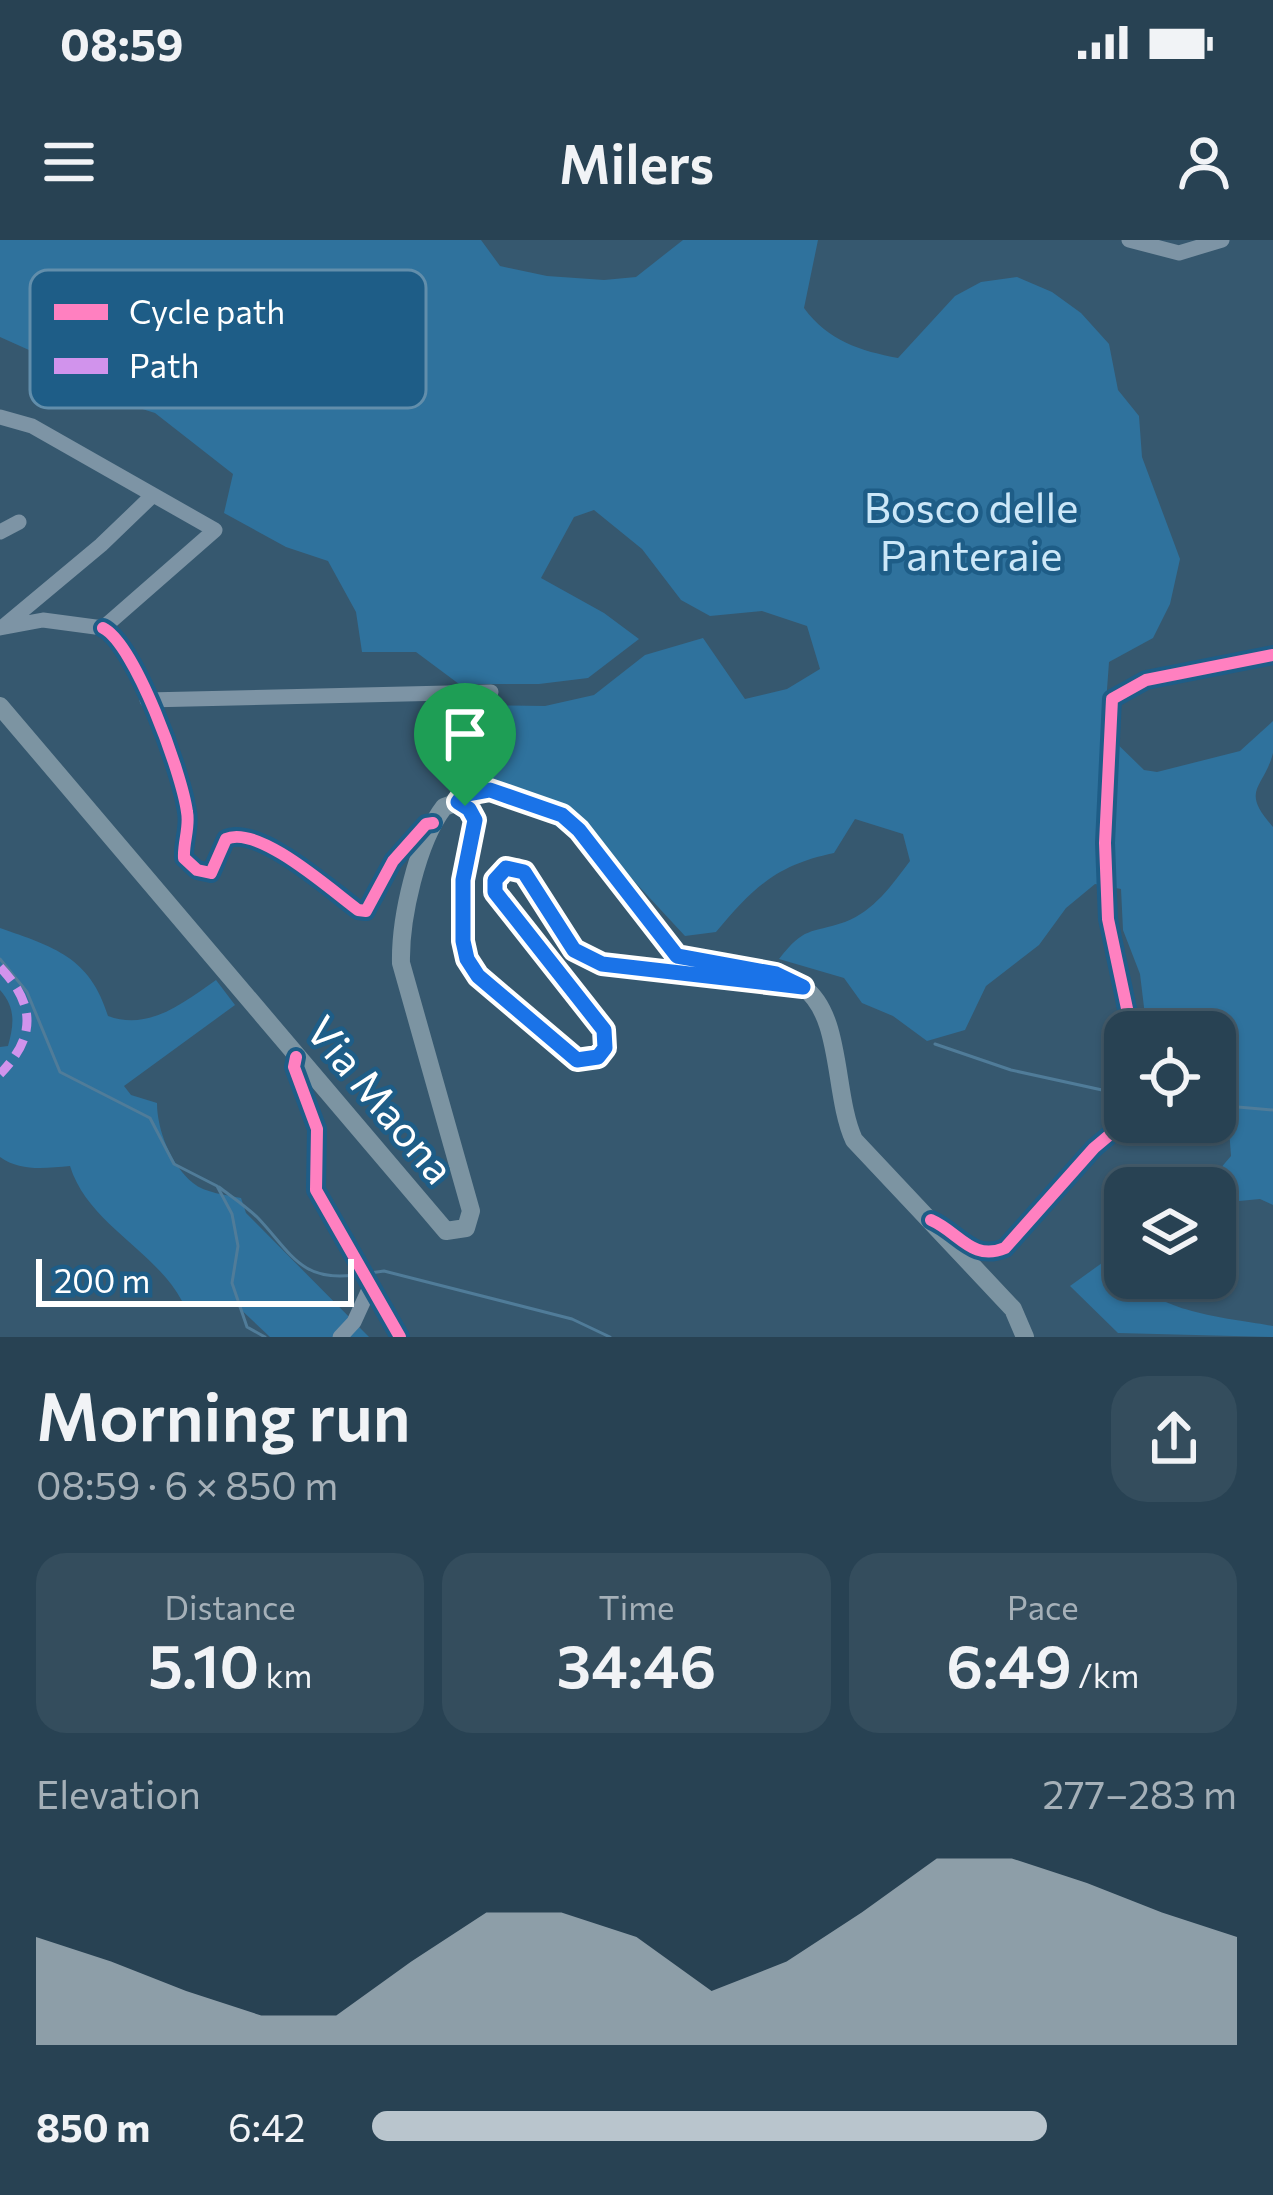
<!DOCTYPE html>
<html lang="en">
<head>
<meta charset="utf-8">
<style>
	body { margin:0; font-family:Commissioner,sans-serif; background:#344d5d; color:#f1f3f6; height:100vh; display:flex; flex-direction:column; font-size:45px; white-space:nowrap }
	* { box-sizing:border-box; margin:0 }
	p { font-size:39px; color:#a5b0b8 }
	.icon { flex:none; width:66px; height:66px; fill:none; stroke:currentColor; stroke-width:2; stroke-linecap:round; stroke-linejoin:round }
	.map { position:relative; height:1097px; overflow:hidden }
	.panel { display:flex; flex-direction:column; background:#284253; flex:1 }
	.panel>* { flex:none }
	.controls { position:absolute; left:1104px; top:771px; display:grid; gap:24px }
	.controls a { display:grid; place-items:center; width:132px; height:132px; border-radius:24px; background:#284253; box-shadow:0 3px 9px #0004,0 0 0 3px #445b6a; font-size:60px }
	.scale { position:absolute; left:36px; bottom:30px; width:318px; box-sizing:border-box; padding-left:12px; border:6px solid #fff; border-top:0; font-size:33px; line-height:42px; white-space:nowrap; color:#fff; -webkit-text-stroke:9px #1e5d87; paint-order:stroke }
	.pin { position:absolute; display:grid; place-items:center; width:102px; height:102px; color:#fff; margin:-123px -51px; border-radius:50% 50% 50% 0; rotate:-45deg; box-shadow:0 0 12px #0007 }
	.pin .icon { rotate:45deg }
	.round { display:grid; place-items:center; flex:none; width:126px; height:126px; border-radius:36px; background:#344d5d }
	.overview { display:flex; align-items:center; justify-content:space-between; height:204px; padding:0 36px }
	h1 { font-size:66px; font-weight:600; line-height:90px }
	.figures { display:grid; grid-template-columns:repeat(3,1fr); gap:18px; height:204px; padding:12px 36px }
	.figures div { display:grid; align-content:center; border-radius:30px; background:#344d5d; text-align:center }
	.figures b { font-size:60px; font-weight:600 }
	.figures small { font-size:33px; font-weight:400 }
	.figures p { font-size:33px }
	.chart { height:336px; padding:24px 36px }
	.chart p { display:flex; justify-content:space-between }
	.chart svg { width:100%; height:216px; margin-top:12px; fill:#b9c5cd; opacity:.7 }
	ul { padding:0 36px; list-style:none; font-size:39px }
	li { display:grid; grid-template-columns:192px 144px 1fr; align-items:center; height:90px }
	li i { height:30px; border-radius:15px; background:#b9c5cd }
	.status { display:flex; justify-content:space-between; align-items:center; height:84px; padding:0 60px; background:#284253; direction:ltr }
	.status svg { height:33px; fill:currentColor }
	header { display:flex; justify-content:space-between; align-items:center; height:156px; padding:0 36px; background:#284253; font-size:54px; font-weight:600 }
	.map>svg:first-child { display:block }
	.green { fill:#2f729d }
	.lines { fill:none; stroke-linecap:round; stroke-linejoin:round }
	.stream { stroke:#507c99; stroke-width:3 }
	.minor { stroke:#7d94a5; stroke-width:15 }
	.major { stroke:#7c94a2; stroke-width:18 }
	.quiet { stroke:#d193ec; stroke-width:9; stroke-dasharray:18 9; stroke-linecap:butt }
	.cycleway-casing { stroke:#1e5d87; stroke-width:20 }
	.cycleway { stroke:#ff80c0; stroke-width:12 }
	.route-casing { stroke:#fff; stroke-width:24 }
	.route { stroke:#1a73e8; stroke-width:15 }
	.labels { text-anchor:middle; stroke-width:9; stroke-linejoin:round; paint-order:stroke }
	.park-label { font-size:42px; fill:#cce7f8; stroke:#1e5d87 }
	.street-label { font-size:42px; fill:#fff; stroke:#1e5d87 }
	.key { fill:#1e5d87; stroke:#628eab; stroke-width:3 }
	.key-label { font-size:33px; fill:#fff }
</style>
</head>
<body>
<div class="status"><b>08:59</b><svg viewBox="0 0 49 12"><path d="M0 12V9h3v3zM5 12V6h3v6zM10 12V3h3v9zM15 12V0h3v12zM26 1h20v11H26zM47 4h2v5h-2z"/></svg></div>
<header><svg class="icon" aria-label="menu" viewBox="0 0 24 24"><path d="M4 6h16M4 12h16M4 18h16"/></svg>Milers<svg class="icon" aria-label="person" viewBox="0 0 24 24"><circle cx="12" cy="8" r="4"/><path d="M4 21q1-7 8-7t8 7"/></svg></header>
<div class="map">
<svg width="1273" height="1097" viewBox="0 0 1273 1097">
	<rect width="100%" height="100%" fill="#36586f"/>
	<!-- green -->
	<path class="green" d="M 0,0 L 481,0 L 500,26 L 547,36 L 604,40 L 636,37 L 683,0 L 818,0 L 804,68 C 828,101 861,111 898,118 L 955,56 L 981,42 L 1017,37 L 1052,52 L 1081,73 L 1109,104 L 1118,150 L 1139,176 L 1142,217 L 1180,319 L 1170,364 L 1153,398 L 1109,422 L 1104,491 L 1144,530 L 1157,532 L 1240,511 L 1273,481 C 1273,491 1273,504 1273,513 C 1264,549 1239,549 1273,587 L 1273,965 L 1260,959 L 1218,963 L 1215,948 L 1207,944 L 1231,916 L 1228,875 L 1215,876 L 1215,792 L 1147,792 L 1140,734 L 1123,690 L 1121,649 L 1095,644 L 1066,668 L 1039,705 L 986,746 L 965,790 L 927,801 L 893,776 L 862,763 L 844,738 L 779,719 C 805,686 809,694 845,682 C 874,671 892,645 910,621 L 903,594 L 855,579 L 834,613 C 776,625 753,648 716,692 L 685,696 L 570,572 L 453,528 L 424,464 L 545,466 L 594,455 L 645,415 L 703,398 L 745,459 L 787,449 L 820,429 L 807,386 L 762,371 L 710,376 L 681,360 L 642,309 L 594,270 L 574,277 L 541,338 L 604,373 L 639,399 L 588,438 L 539,444 L 459,444 L 416,412 L 362,412 L 356,372 L 328,321 L 286,307 L 224,273 L 233,234 L 155,173 L 73,147 L 29,110 L 0,97 Z
		M 0,688 C 54,707 90,717 108,776 C 149,791 183,763 216,740 L 235,765 L 124,846 L 131,855 L 157,863 C 157,890 171,925 193,943 C 205,953 227,955 241,958 L 246,973 L 369,1097 L 270,1097 L 235,1064 L 182,1061 C 155,1010 88,984 70,926 C 46,928 21,932 0,917 L 0,807 L 8,806 C 14,784 16,768 0,750 Z
		M 1120,1010 L 1125,1038 L 1136,1038 C 1155,1073 1236,1079 1273,1086 L 1273,1097 L 1118,1093 L 1070,1046 Z"/>
	<g class="lines">
		<!-- stream -->
		<path class="stream" d="M 0,719 L 27,752 L 60,832 L 150,878 L 174,924 L 217,946 L 232,974 L 238,1006 L 232,1043 L 247,1087 L 265,1097
			M 935,804 L 1011,830 L 1125,855
			M 1215,865 L 1273,870
			M 219,947 C 232,957 247,967 258,978 C 291,1013 301,1042 354,1035
			M 370,1033 L 384,1031 L 572,1079 L 610,1097"/>
		<!-- minor -->
		<path class="minor" d="M 1129,0 L 1179,13 L 1222,0
			M 0,177 L 32,186 L 215,290 L 103,388 L 43,380 L 0,388
			M 0,292 L 19,282
			M 4,386 L 101,305 L 153,255
			M 103,388 C 135,404 182,534 187,572 C 190,587 183,603 184,618 L 197,630 L 211,633 L 226,599 C 258,584 332,651 358,670 L 366,671 L 393,621 L 426,584 L 433,583
			M 147,460 L 491,452
			M 458,562 L 463,555 C 484,548 498,552 519,558 C 599,580 623,662 677,716 L 776,734 L 795,743
			M 1132,792 L 1108,679 L 1105,603 L 1112,459 L 1146,440 L 1273,415
			M 296,817 L 294,827 L 317,889 L 316,950 L 400,1097
			M 951,992 C 968,1007 982,1019 1005,1008 L 1094,908 L 1125,882
			M 340,1097 L 354,1082 L 370,1047"/>
		<!-- major -->
		<path class="major" d="M 0,466 L 446,991 L 466,988 L 471,971 L 401,723 C 400,679 417,602 444,567 L 458,562 L 475,580 C 467,630 447,690 478,735 L 577,820 L 598,817 L 605,809 L 604,790 L 495,652 L 500,631 L 517,627 L 574,709 L 602,724 L 803,747 C 843,776 833,854 854,900 L 1013,1069 L 1025,1097"/>
		<!-- quiet -->
		<path class="quiet" d="M 0,727 C 36,765 36,797 0,834"/>
		<defs>
			<path id="cycleway" d="M 103,388 C 135,404 182,534 187,572 C 190,587 183,603 184,618 L 197,630 L 211,633 L 226,599 C 258,584 332,651 358,670 L 366,671 L 393,621 L 426,584 L 433,583
				M 458,562 L 463,555 C 484,548 498,552 519,558 C 599,580 623,662 677,716 L 776,734 L 803,747
				M 1132,792 L 1108,679 L 1105,603 L 1112,459 L 1146,440 L 1273,415
				M 296,817 L 294,827 L 317,889 L 316,950 L 400,1097
				M 931,980 C 959,992 972,1022 1005,1008 L 1094,908 L 1125,882"/>
		</defs>
		<!-- cycleway casing -->
		<use href="#cycleway" class="cycleway-casing"/>
		<!-- cycleway -->
		<use href="#cycleway" class="cycleway"/>
	</g>
	<g class="lines">
		<defs>
			<path id="route" d="M 490,550 L 562,575 L 579,590 L 677,716 L 776,734 L 803,747 L 602,724 L 574,710 L 524,632 L 506,628 L 495,640 L 495,652 L 604,790 L 605,808 L 598,817 L 577,820 L 478,736 L 467,719 L 463,701 L 463,640 L 475,580 L 469,569 L 458,562 L 463,555 Z"/>
		</defs>
		<!-- route casing -->
		<use href="#route" class="route-casing"/>
		<!-- route -->
		<use href="#route" class="route"/>
	</g>
	<g class="labels">
		<!-- park labels -->
		<g class="park-label">
			<text x="971" y="283">Bosco delle<tspan x="971" dy="48">Panteraie</tspan></text>
		</g>
		<!-- street labels -->
		<g class="street-label">
			<text transform="translate(380 860) rotate(50)" y="15">Via Maona</text>
		</g>
	</g>
	<!-- legend -->
	<rect x="30" y="30" width="396" height="138" rx="18" class="key"/>
	<rect x="54" y="64" width="54" height="16" fill="#ff80c0"/>
	<rect x="54" y="118" width="54" height="16" fill="#d193ec"/>
	<g class="key-label">
		<text x="129" y="84">Cycle path</text>
		<text x="129" y="138">Path</text>
	</g>
</svg>
<div class="controls">
<a><svg class="icon" aria-label="locate" viewBox="0 0 24 24"><circle cx="12" cy="12" r="6"/><path d="M12 2v4M12 18v4M2 12h4M18 12h4"/></svg></a>
<a><svg class="icon" aria-label="layers" viewBox="0 0 24 24"><path d="M12 4l9 5-9 5-9-5zM3 14l9 5 9-5"/></svg></a>
</div>
<div class="scale">200 m</div>
<div class="pin" style="left:465px;top:566px;background:#1e9e55"><svg class="icon" aria-label="arrive" viewBox="0 0 24 24"><path d="M6 21V4h12l-3 4 3 4H6"/></svg></div>
</div>
<section class="panel">
<div class="overview"><div><h1>Morning run</h1><p>08:59 · 6 × 850 m</p></div><a class="round"><svg class="icon" aria-label="share" viewBox="0 0 24 24"><path d="M12 15V3M7 8l5-5 5 5M5 13v7h14v-7"/></svg></a></div>
<div class="figures">
<div><p>Distance</p><b>5.10<small> km</small></b></div>
<div><p>Time</p><b>34:46</b></div>
<div><p>Pace</p><b>6:49<small> /km</small></b></div>
</div>
<div class="chart"><p><span>Elevation</span>277–283 m</p>
<svg viewBox="0 0 160 44" preserveAspectRatio="none"><path d="M0 44V22L10 27L20 33L30 38L40 38L50 27L60 17L70 17L80 22L90 33L100 27L110 17L120 6L130 6L140 11L150 17L160 22V44z"/></svg>
</div>
<ul>
<li><b>850 m</b>6:42<i style="width:78%"></i></li>
</ul>
</section>
</body>
</html>
